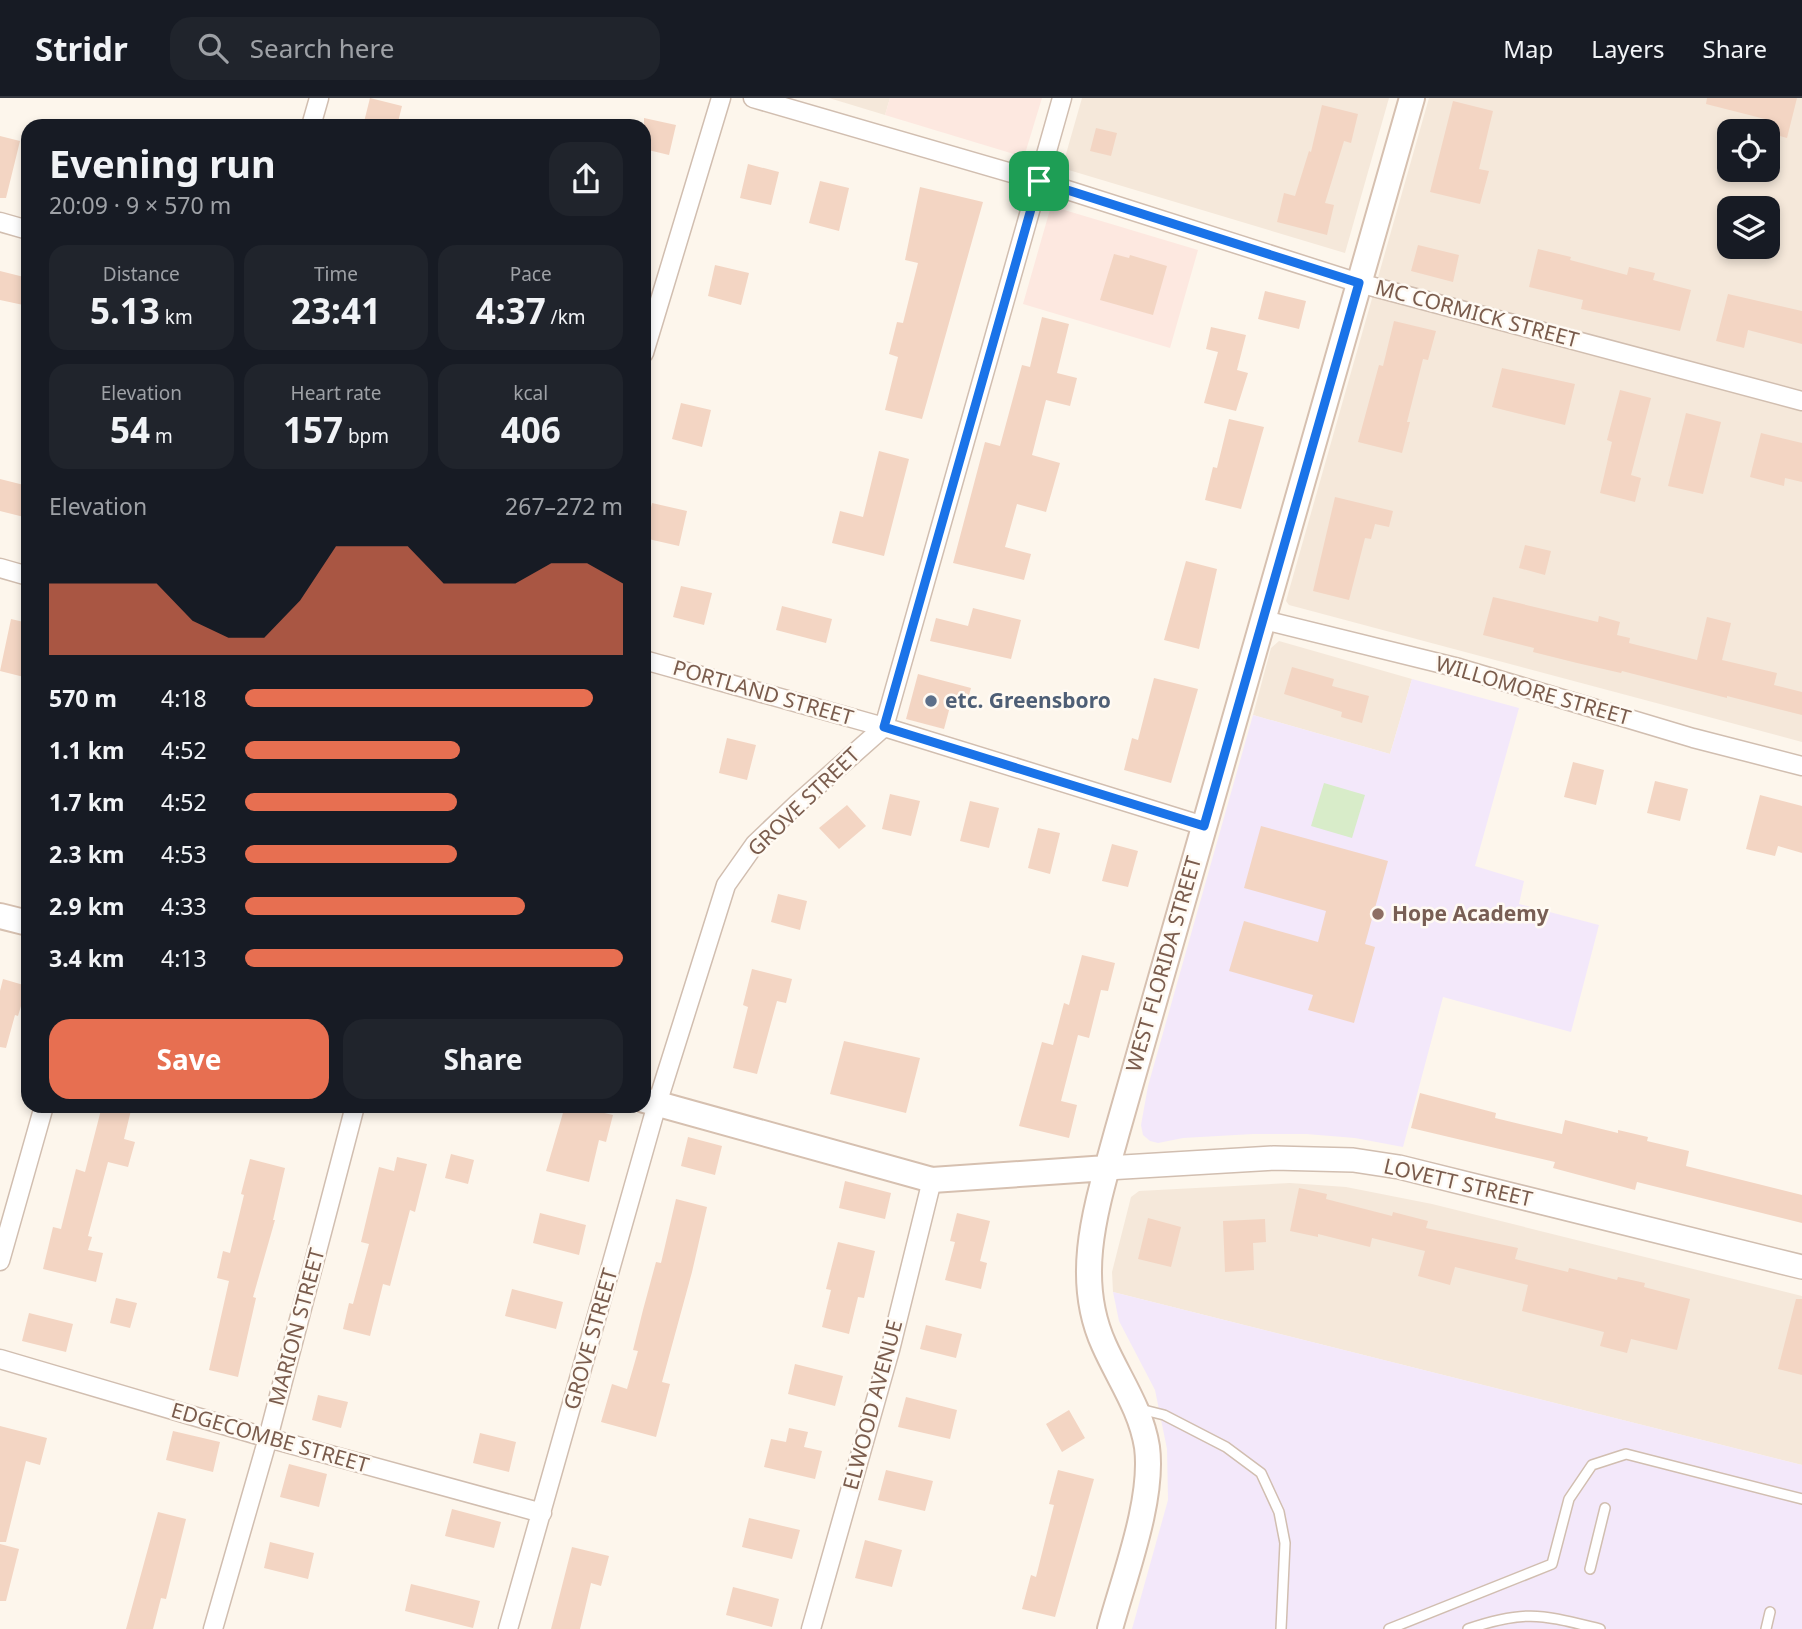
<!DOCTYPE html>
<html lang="en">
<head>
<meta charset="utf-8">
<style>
	body { margin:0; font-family:"Noto Sans",sans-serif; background:#20242c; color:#f1f3f6; height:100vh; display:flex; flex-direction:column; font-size:26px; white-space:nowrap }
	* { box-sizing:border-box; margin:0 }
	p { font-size:23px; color:#9ea1a6 }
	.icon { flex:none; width:38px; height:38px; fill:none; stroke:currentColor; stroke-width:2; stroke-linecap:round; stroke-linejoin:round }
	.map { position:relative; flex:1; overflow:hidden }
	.drawer { position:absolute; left:21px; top:21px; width:630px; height:994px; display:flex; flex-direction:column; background:#171b24; border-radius:21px; box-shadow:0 4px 10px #0003 }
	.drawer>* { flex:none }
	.buttons { position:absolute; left:1717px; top:21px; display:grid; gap:14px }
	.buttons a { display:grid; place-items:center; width:63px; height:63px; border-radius:14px; background:#171b24; box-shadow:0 4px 10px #0003; font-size:35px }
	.pin { position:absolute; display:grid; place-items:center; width:60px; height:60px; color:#fff; margin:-30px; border-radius:14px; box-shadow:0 4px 10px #0006 }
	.round { display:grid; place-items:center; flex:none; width:74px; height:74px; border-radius:21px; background:#20242c }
	.head { display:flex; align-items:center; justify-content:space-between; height:119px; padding:0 28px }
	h1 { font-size:38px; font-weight:700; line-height:52px }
	.figures { display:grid; grid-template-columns:repeat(3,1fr); gap:10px; height:119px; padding:7px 28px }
	.figures div { display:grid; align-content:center; border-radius:18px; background:#20242c; text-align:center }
	.figures b { font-size:35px; font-weight:700 }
	.figures small { font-size:19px; font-weight:400 }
	.figures p { font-size:19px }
	.chart { height:196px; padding:14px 28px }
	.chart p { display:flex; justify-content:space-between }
	.chart svg { width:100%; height:126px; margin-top:7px; fill:#e76f51; opacity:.7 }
	.action { display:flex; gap:14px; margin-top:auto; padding:14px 28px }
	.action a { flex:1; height:80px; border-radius:21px; background:#e76f51; color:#fff; font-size:28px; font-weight:700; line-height:80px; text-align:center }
	.action a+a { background:#20242c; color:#f1f3f6 }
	ul { padding:0 28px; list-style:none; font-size:23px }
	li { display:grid; grid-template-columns:112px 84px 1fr; align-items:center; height:52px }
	li i { height:18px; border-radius:9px; background:#e76f51 }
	header { display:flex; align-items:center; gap:42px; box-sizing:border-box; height:98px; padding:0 35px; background:#171b24; border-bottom:2px solid #363941 }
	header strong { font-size:33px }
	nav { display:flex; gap:38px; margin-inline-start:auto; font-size:24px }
	.search { width:490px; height:63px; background:#20242c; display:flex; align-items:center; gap:18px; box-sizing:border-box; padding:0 24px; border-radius:21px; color:#9ea1a6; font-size:26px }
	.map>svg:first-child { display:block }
	.residential { fill:#f5e8da; fill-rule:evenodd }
	.commercial { fill:#fde8e0 }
	.education { fill:#f3e8fa }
	.green { fill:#d8ecc9 }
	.building { fill:#f3d5c3 }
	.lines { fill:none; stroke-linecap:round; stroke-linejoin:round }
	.service-casing { stroke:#d1beb0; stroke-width:12 }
	.minor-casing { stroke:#d1beb0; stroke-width:21 }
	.tertiary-casing { stroke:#d1beb0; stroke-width:26 }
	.secondary-casing { stroke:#d6c0b0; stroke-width:28 }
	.service { stroke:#fff; stroke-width:9 }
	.minor { stroke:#fff; stroke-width:18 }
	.tertiary { stroke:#fff; stroke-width:23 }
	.secondary { stroke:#fff; stroke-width:24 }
	.route-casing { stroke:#fff; stroke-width:14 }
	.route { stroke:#1a73e8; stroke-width:9 }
	.service-dot { fill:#5c6f8a; stroke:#fffaf3; stroke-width:2.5 }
	.education-dot { fill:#8d6e63; stroke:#fffaf3; stroke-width:2.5 }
	.labels { text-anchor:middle; stroke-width:5; stroke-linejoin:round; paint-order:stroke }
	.street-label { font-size:21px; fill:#7a5c4d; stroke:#fffaf3 }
	.service-label { font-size:21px; font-weight:bold; fill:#4e5e75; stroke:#fffaf3; text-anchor:start }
	.education-label { font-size:21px; font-weight:bold; fill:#785e54; stroke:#fffaf3; text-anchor:start }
</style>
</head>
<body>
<header>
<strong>Stridr</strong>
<div class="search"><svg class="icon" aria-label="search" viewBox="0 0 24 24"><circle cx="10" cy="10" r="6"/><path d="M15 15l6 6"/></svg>Search here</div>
<nav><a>Map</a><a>Layers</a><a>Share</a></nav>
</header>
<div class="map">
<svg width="1802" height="1531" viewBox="0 0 1802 1531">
	<rect width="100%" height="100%" fill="#fdf6ec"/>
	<!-- residential -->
	<path class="residential" d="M 829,0 L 890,0 L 885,17 Z
		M 1082,0 L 1389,0 L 1345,155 L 1062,70 Z
		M 1429,0 L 1802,0 L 1802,644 L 1289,507 L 1286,503 ZM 1729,33 L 1768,33 L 1768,72 L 1729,72 ZM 1729,110 L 1768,110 L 1768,149 L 1729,149 Z
		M 1279,543 L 1412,581 L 1390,656 L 1253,617 L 1271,550 Z
		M 1290,1085 L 1346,1089 L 1432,1106 L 1802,1198 L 1802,1367 L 1113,1194 L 1112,1174 L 1131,1099 L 1139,1093 Z"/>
	<!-- commercial -->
	<path class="commercial" d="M 890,0 L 1042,0 L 1024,59 L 885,17 Z
		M 1051,108 L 1198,152 L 1170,250 L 1023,206 Z"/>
	<!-- education -->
	<path class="education" d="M 1412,581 L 1519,610 L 1475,768 L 1524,783 L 1519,806 L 1599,827 L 1571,934 L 1443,899 L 1403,1049 L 1355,1040 L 1306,1036 L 1253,1036 L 1183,1040 L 1158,1045 L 1150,1043 L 1143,1037 L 1141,1027 L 1148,988 L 1253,617 L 1390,656 Z
		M 1113,1194 L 1802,1367 L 1802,1531 L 1132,1531 L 1168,1402 L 1167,1351 L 1155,1292 L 1119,1223 Z"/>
	<!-- green -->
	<path class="green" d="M 1324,685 L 1365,697 L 1352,740 L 1311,728 Z"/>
	<!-- building -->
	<path class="building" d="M 370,0 L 402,8 L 397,28 L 363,28 Z
		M 1707,0 L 1797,0 L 1787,40 L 1762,33 L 1765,21 L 1706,6 Z
		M 1453,3 L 1493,13 L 1479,71 L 1489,73 L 1480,106 L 1430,94 Z
		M 1322,7 L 1358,16 L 1351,45 L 1344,43 L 1325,105 L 1334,107 L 1327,137 L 1277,124 L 1284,95 L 1295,98 L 1309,53 L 1311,54 Z
		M 644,20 L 676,27 L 669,57 L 644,51 Z
		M 1096,30 L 1117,35 L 1111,58 L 1090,53 Z
		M 0,38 L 20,43 L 6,100 L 0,100 Z
		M 748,66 L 779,74 L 771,107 L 740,100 Z
		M 820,83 L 849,90 L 839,133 L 809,125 Z
		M 920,89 L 983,104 L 922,321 L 885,312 L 898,259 L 889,256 L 897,224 L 903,225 L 918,165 L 905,162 Z
		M 1418,147 L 1459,157 L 1453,184 L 1411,173 Z
		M 1538,151 L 1571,159 L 1570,162 L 1627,177 L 1629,169 L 1655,175 L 1653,182 L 1691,192 L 1680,233 L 1581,211 L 1583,202 L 1529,189 Z
		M 1114,156 L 1129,160 L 1130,157 L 1167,168 L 1153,217 L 1100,202 Z
		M 715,167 L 749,175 L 741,207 L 708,198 Z
		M 0,173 L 28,180 L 28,208 L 0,202 Z
		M 1265,193 L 1306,203 L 1299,231 L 1258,221 Z
		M 1728,196 L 1802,213 L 1802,246 L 1748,232 L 1744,250 L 1716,243 Z
		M 1042,219 L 1069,226 L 1057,275 L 1077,280 L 1070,308 L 1046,302 L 1032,357 L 1060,365 L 1046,414 L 1017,406 L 1005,449 L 1031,456 L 1024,482 L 953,465 L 985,344 L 1000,348 L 1022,267 L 1030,269 Z
		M 1394,223 L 1436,233 L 1428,262 L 1423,261 L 1407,324 L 1410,324 L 1402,355 L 1358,344 L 1379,267 L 1383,268 Z
		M 1211,229 L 1246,237 L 1237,272 L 1248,275 L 1236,313 L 1204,305 L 1218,254 L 1206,251 Z
		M 1502,270 L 1575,286 L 1565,327 L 1492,309 Z
		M 1620,292 L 1651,300 L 1631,377 L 1641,380 L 1635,404 L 1600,395 L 1612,344 L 1607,342 Z
		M 681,305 L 711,312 L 702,349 L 672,341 Z
		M 1686,315 L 1721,324 L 1703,396 L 1668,388 Z
		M 1229,321 L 1264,329 L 1241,411 L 1205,402 L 1213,369 L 1217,370 Z
		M 1761,335 L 1802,345 L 1802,384 L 1785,380 L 1784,388 L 1750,379 Z
		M 879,353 L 909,361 L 884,458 L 832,445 L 840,413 L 863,419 Z
		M 0,381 L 28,388 L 28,420 L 0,413 Z
		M 1335,399 L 1393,413 L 1389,429 L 1375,426 L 1371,441 L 1365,440 L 1349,502 L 1313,493 Z
		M 652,405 L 687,413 L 679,448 L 644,440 Z
		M 1525,447 L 1551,453 L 1545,477 L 1519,470 Z
		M 1186,463 L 1217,471 L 1199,551 L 1164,542 Z
		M 681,488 L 712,495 L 704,527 L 673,519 Z
		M 1493,499 L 1598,524 L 1599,518 L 1620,524 L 1617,537 L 1630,540 L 1629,545 L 1697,562 L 1707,519 L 1731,525 L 1722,562 L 1777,575 L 1774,587 L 1802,594 L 1802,617 L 1727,598 L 1727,600 L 1622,573 L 1621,575 L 1577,565 L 1533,554 L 1534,550 L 1483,537 Z
		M 782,508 L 832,521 L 826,545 L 776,532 Z
		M 973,510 L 1021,522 L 1011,561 L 930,543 L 936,520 L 968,528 Z
		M 11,521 L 28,525 L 28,580 L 0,573 Z
		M 1292,569 L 1334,581 L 1332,588 L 1369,598 L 1362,625 L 1341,619 L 1342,614 L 1284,596 Z
		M 918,576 L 971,590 L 967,605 L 952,601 L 944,631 L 906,621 Z
		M 1154,580 L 1198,591 L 1171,685 L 1124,672 L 1132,640 L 1138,642 Z
		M 727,640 L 756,647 L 747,682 L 719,675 Z
		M 1573,664 L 1604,672 L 1596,707 L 1564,699 Z
		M 1655,683 L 1688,691 L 1680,723 L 1647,715 Z
		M 890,696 L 920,703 L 911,738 L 882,731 Z
		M 1760,697 L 1802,708 L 1802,755 L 1778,748 L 1775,758 L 1746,751 Z
		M 970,703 L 999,710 L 989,750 L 960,743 Z
		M 847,707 L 866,728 L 839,751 L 819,730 Z
		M 1261,728 L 1388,763 L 1365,846 L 1375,849 L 1354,925 L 1308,912 L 1313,897 L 1229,873 L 1244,823 L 1318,844 L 1326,813 L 1244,790 Z
		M 1038,730 L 1060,735 L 1050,776 L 1028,770 Z
		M 1112,746 L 1138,753 L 1128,789 L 1102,783 Z
		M 778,796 L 807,803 L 800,832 L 771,824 Z
		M 1082,857 L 1115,865 L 1108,893 L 1101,892 L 1089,940 L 1078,937 L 1061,1003 L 1077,1007 L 1069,1040 L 1019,1028 L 1042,944 L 1053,947 L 1064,905 L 1069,907 Z
		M 752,871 L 792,881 L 786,905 L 777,903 L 757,976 L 733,970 L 748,909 L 743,907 Z
		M 3,881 L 27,888 L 18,918 L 15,917 L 6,950 L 0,949 L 0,893 Z
		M 844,943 L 920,960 L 906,1015 L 830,996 Z
		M 1420,995 L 1496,1015 L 1495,1020 L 1562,1036 L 1565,1022 L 1618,1035 L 1618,1032 L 1648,1039 L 1647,1043 L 1689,1053 L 1686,1068 L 1802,1097 L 1802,1125 L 1637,1084 L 1635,1092 L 1553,1070 L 1555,1064 L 1411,1030 Z
		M 102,1008 L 132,1008 L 124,1041 L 135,1044 L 128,1069 L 108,1064 L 88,1138 L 92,1139 L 88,1152 L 103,1155 L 96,1184 L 43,1171 L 53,1129 L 61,1131 L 76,1071 L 85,1074 Z
		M 565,1008 L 575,1008 L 613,1017 L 606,1044 L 599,1042 L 589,1084 L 546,1073 Z
		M 688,1039 L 722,1048 L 715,1077 L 681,1068 Z
		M 451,1056 L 474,1062 L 468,1086 L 445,1080 Z
		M 397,1059 L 427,1066 L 415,1114 L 410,1112 L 390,1188 L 383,1186 L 370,1238 L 343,1231 L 349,1205 L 353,1206 L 369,1146 L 361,1144 L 379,1069 L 394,1073 Z
		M 250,1061 L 285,1070 L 273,1122 L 275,1122 L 253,1199 L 256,1200 L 238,1279 L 209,1272 L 229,1183 L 217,1180 L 223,1153 L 230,1155 L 244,1097 L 241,1096 Z
		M 845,1083 L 891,1095 L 885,1121 L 839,1110 Z
		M 1299,1090 L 1327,1096 L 1326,1101 L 1392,1118 L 1393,1114 L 1428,1123 L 1426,1130 L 1518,1150 L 1515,1161 L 1568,1174 L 1569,1170 L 1617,1182 L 1618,1179 L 1645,1185 L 1644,1189 L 1690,1201 L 1677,1252 L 1631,1241 L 1627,1255 L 1600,1248 L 1604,1234 L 1522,1213 L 1528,1187 L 1455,1169 L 1450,1187 L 1418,1178 L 1425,1153 L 1372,1140 L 1370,1149 L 1318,1136 L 1318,1139 L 1290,1133 Z
		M 676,1101 L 707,1109 L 692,1174 L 662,1284 L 670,1286 L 656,1339 L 601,1324 L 612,1286 L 627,1291 L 638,1253 L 633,1252 L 643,1212 L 656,1164 L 661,1165 Z
		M 540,1115 L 586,1127 L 579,1157 L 533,1145 Z
		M 957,1115 L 990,1123 L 980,1163 L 987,1165 L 981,1191 L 945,1182 L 955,1144 L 950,1143 Z
		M 1148,1120 L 1181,1129 L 1171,1169 L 1138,1161 Z
		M 1265,1121 L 1266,1144 L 1253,1145 L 1254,1172 L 1225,1174 L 1223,1123 Z
		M 838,1144 L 875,1153 L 864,1200 L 858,1199 L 849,1236 L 822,1229 L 831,1192 L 826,1191 Z
		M 512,1191 L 563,1204 L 556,1231 L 505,1218 Z
		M 116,1200 L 137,1205 L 130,1230 L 110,1225 Z
		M 1796,1201 L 1802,1201 L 1802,1277 L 1778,1271 Z
		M 29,1215 L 73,1226 L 66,1254 L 22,1243 Z
		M 926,1227 L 962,1236 L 956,1260 L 920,1251 Z
		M 795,1266 L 843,1278 L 835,1308 L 788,1296 Z
		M 318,1297 L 348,1304 L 341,1330 L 312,1322 Z
		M 906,1299 L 957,1312 L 950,1341 L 898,1329 Z
		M 1069,1312 L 1085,1340 L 1062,1354 L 1046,1326 Z
		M 0,1328 L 47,1340 L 40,1367 L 26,1363 L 6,1444 L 0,1444 Z
		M 789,1330 L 808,1334 L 804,1349 L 822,1353 L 815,1381 L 764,1369 L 771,1341 L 786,1344 Z
		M 173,1333 L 220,1344 L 213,1374 L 166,1362 Z
		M 480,1335 L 516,1344 L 509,1374 L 473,1365 Z
		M 289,1366 L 327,1376 L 319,1409 L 280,1399 Z
		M 886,1372 L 933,1383 L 925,1413 L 878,1402 Z
		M 1058,1372 L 1094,1381 L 1055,1519 L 1022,1511 L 1031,1477 L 1036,1479 L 1054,1407 L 1049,1406 Z
		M 452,1411 L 501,1424 L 494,1450 L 445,1438 Z
		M 158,1414 L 186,1421 L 166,1501 L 161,1500 L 153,1531 L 126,1531 Z
		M 749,1420 L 800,1432 L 792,1461 L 742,1449 Z
		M 865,1442 L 902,1452 L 892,1489 L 855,1480 Z
		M 270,1444 L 314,1455 L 308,1481 L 264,1470 Z
		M 0,1446 L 19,1451 L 6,1503 L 0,1503 Z
		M 572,1449 L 609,1458 L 601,1488 L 591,1485 L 580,1531 L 551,1531 Z
		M 411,1486 L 480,1503 L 473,1530 L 405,1513 Z
		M 733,1489 L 779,1501 L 772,1529 L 726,1517 Z"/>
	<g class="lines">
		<defs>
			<path id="service" d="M 1140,1311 L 1164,1317 L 1226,1349 L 1261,1375 L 1279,1414 L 1285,1445 L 1281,1531
				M 1590,1471 L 1605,1410
				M 1389,1531 L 1552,1466 L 1569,1401 L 1592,1367 L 1626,1356 L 1802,1401
				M 1468,1531 C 1526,1511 1542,1517 1600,1531
				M 1766,1531 L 1770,1514"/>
			<path id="minor" d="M 753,0 L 1039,83 L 1359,185 L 1802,303
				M 311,28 L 319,0
				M 0,124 L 28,132
				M 644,255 L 721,0
				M 0,470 L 28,478
				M 1264,522 L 1459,570 L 1693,640 L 1802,668
				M 644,562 L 884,629 L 1204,728
				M 0,1163 L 44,1008
				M 0,1261 L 268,1340 L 542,1415
				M 213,1531 L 268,1340 L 355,1008
				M 508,1531 L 657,1006 L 726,787 L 755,746 L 797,706 L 884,629 L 1062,0
				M 811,1531 L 890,1252 L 932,1082"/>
			<path id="tertiary" d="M 1107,1070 L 1274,1060 L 1353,1062 L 1399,1069 L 1802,1169"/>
			<path id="secondary" d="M 0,818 L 28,825
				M 644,1002 L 932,1082 L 1107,1070
				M 1110,1531 C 1124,1479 1154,1402 1147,1349 C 1141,1311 1119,1281 1104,1247 C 1072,1177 1098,1104 1117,1034 L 1412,0"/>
		</defs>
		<!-- service casing -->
		<use href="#service" class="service-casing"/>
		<!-- minor casing -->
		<use href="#minor" class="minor-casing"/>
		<!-- tertiary casing -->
		<use href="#tertiary" class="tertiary-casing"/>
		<!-- secondary casing -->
		<use href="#secondary" class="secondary-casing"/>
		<!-- service -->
		<use href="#service" class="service"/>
		<!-- minor -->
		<use href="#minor" class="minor"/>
		<!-- tertiary -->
		<use href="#tertiary" class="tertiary"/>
		<!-- secondary -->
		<use href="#secondary" class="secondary"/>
	</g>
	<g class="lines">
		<defs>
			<path id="route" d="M 1039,83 L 1359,185 L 1204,728 L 884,629 Z"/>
		</defs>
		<!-- route casing -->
		<use href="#route" class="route-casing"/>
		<!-- route -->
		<use href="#route" class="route"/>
	</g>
	<!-- markers -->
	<circle class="service-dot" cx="931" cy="603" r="7"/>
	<circle class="education-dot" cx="1378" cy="816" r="7"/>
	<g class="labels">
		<!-- street labels -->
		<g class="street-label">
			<text transform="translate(1477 216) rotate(15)" y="7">MC CORMICK STREET</text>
			<text transform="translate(1533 593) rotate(16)" y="7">WILLOMORE STREET</text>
			<text transform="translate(763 595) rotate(16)" y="7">PORTLAND STREET</text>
			<text transform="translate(804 704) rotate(-44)" y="7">GROVE STREET</text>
			<text transform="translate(1164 866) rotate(-74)" y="7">WEST FLORIDA STREET</text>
			<text transform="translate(1458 1085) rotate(13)" y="7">LOVETT STREET</text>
			<text transform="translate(297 1229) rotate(-75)" y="7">MARION STREET</text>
			<text transform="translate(591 1241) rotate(-74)" y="7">GROVE STREET</text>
			<text transform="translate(873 1307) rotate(-75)" y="7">ELWOOD AVENUE</text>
			<text transform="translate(270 1340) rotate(16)" y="7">EDGECOMBE STREET</text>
		</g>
		<!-- service labels -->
		<g class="service-label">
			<text x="945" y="610">etc. Greensboro</text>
		</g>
		<!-- education labels -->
		<g class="education-label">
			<text x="1392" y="823">Hope Academy</text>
		</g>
	</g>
</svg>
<div class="buttons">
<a><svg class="icon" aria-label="locate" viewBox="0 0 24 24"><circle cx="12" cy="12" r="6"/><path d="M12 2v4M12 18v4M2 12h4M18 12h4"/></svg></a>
<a><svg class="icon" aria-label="layers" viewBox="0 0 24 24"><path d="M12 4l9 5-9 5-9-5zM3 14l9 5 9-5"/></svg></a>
</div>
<div class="pin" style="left:1039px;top:83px;background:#1e9e55"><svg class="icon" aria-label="arrive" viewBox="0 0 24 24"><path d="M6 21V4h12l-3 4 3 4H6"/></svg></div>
<section class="drawer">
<div class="head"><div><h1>Evening run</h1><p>20:09 · 9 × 570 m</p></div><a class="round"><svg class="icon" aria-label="share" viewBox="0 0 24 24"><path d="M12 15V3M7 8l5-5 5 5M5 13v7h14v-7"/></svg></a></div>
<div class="figures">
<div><p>Distance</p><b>5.13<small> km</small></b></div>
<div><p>Time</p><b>23:41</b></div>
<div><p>Pace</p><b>4:37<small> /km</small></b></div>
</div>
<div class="figures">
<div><p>Elevation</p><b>54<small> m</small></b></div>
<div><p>Heart rate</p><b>157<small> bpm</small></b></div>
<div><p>kcal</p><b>406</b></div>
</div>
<div class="chart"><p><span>Elevation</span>267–272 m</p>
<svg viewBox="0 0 160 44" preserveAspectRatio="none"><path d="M0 44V19L10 19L20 19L30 19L40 32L50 38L60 38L70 25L80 6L90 6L100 6L110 19L120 19L130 19L140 12L150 12L160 19V44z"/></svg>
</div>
<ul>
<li><b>570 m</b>4:18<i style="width:92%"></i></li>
<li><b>1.1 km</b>4:52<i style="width:57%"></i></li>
<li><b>1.7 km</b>4:52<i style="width:56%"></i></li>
<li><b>2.3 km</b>4:53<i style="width:56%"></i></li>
<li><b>2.9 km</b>4:33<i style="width:74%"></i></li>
<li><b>3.4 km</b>4:13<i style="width:100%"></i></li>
</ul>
<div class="action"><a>Save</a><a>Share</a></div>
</section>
</div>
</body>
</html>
